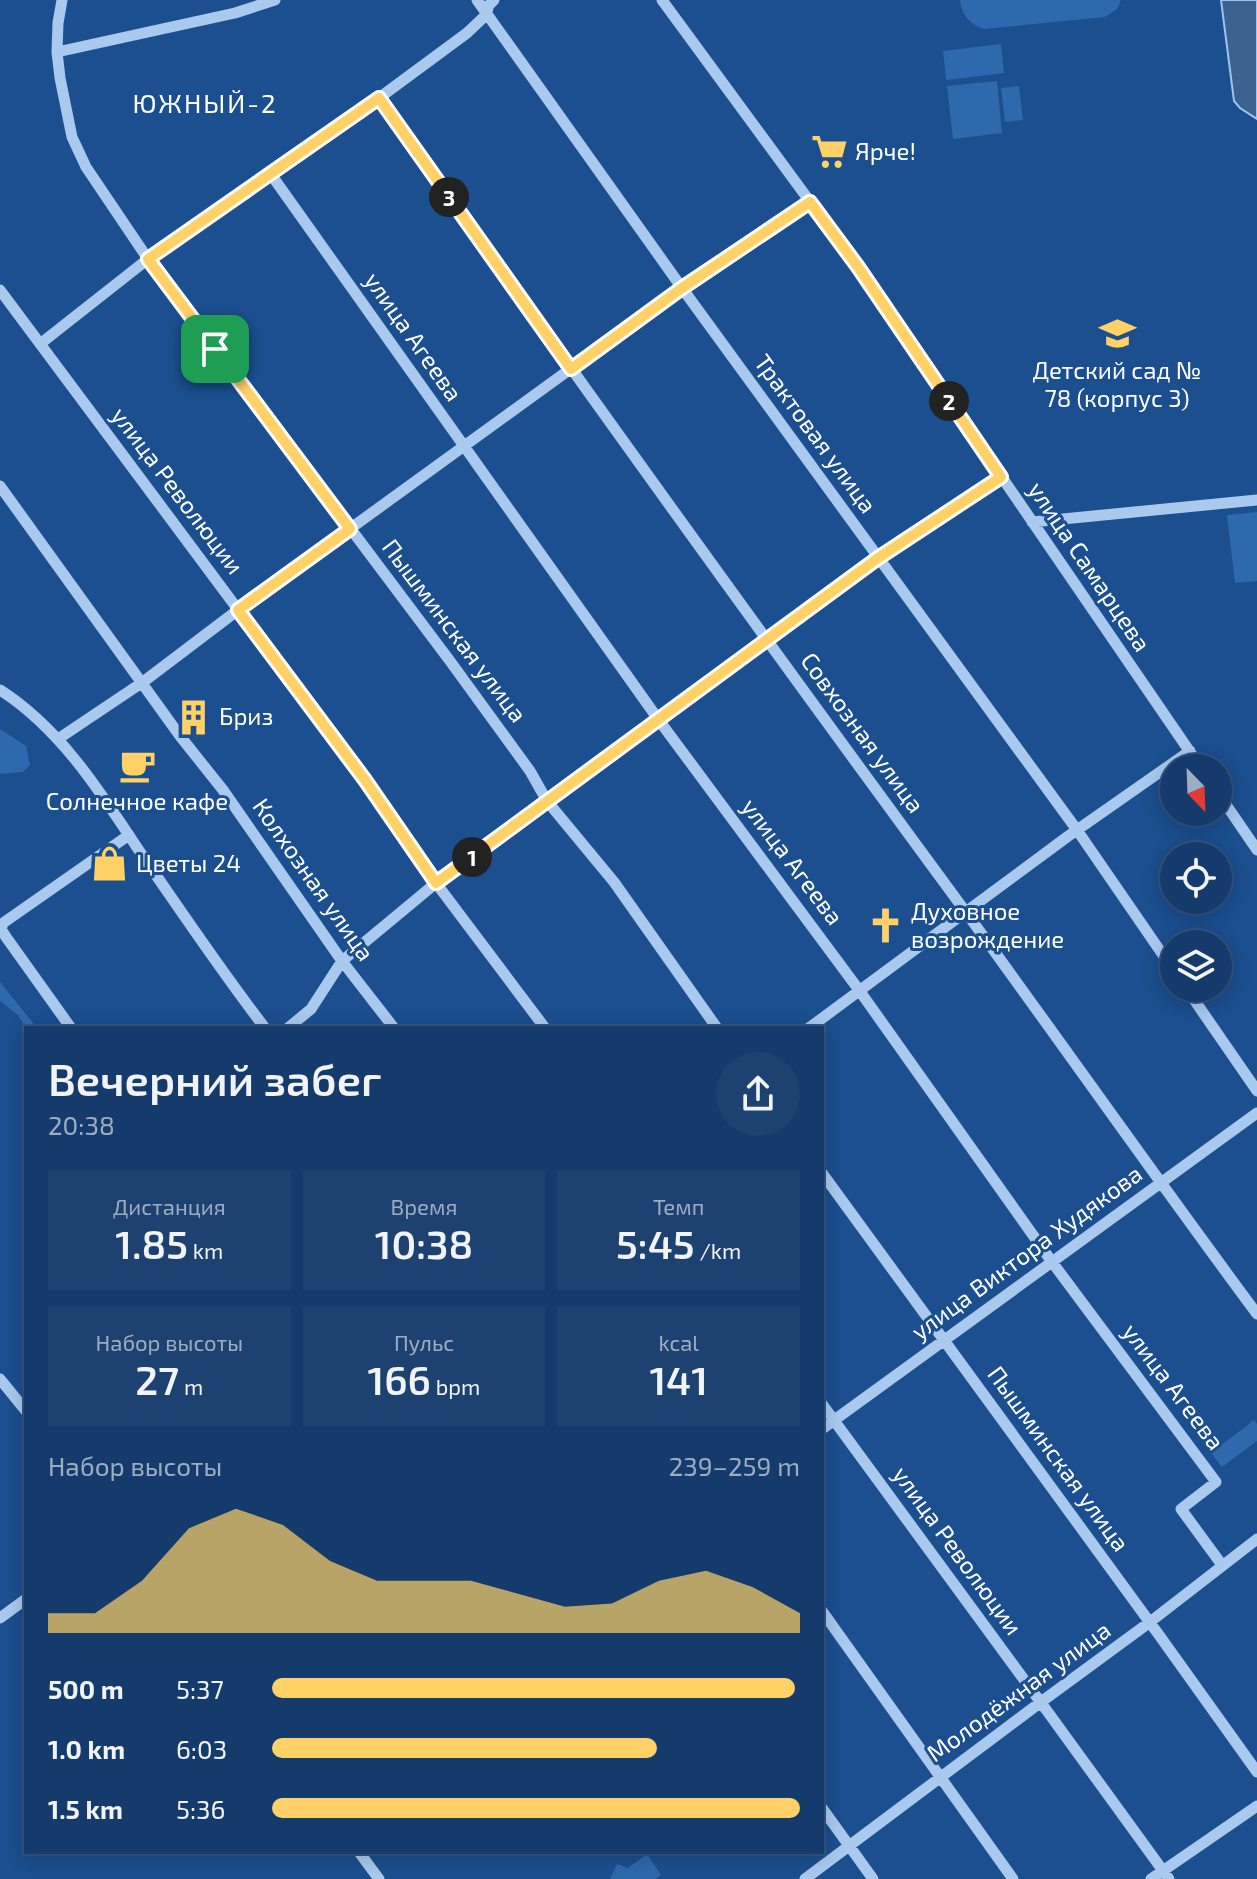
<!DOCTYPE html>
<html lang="ru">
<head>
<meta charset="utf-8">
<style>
	body { margin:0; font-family:"Exo 2",sans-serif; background:#1d4271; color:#f1f3f6; height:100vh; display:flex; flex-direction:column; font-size:30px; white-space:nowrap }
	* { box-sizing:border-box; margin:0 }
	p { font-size:26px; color:#9dadc1 }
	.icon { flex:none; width:44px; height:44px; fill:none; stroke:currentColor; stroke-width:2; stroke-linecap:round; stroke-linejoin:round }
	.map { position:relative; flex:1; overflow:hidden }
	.details { position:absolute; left:24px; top:1026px; width:800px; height:828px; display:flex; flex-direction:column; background:#143b6b; border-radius:0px; box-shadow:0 4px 20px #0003,0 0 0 2px #33557e }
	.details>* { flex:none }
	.needle { width:52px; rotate:157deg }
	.controls { position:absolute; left:1160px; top:754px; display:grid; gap:16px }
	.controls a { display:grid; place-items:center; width:72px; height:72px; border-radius:50%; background:#143b6b; box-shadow:0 4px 20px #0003,0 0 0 2px #33557e; font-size:40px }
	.pin { position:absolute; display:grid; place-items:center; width:68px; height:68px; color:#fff; margin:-34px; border-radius:16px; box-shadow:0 4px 12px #0006 }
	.km { position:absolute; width:40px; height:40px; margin:-20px; border-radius:50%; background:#222; color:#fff; font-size:22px; line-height:40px; text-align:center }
	.round { display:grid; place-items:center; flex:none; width:84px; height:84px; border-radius:42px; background:#1d4271 }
	.overview { display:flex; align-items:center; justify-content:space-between; height:136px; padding:0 24px }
	h1 { font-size:44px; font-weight:600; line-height:60px }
	.stats { display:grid; grid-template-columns:repeat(3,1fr); gap:12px; height:136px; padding:8px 24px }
	.stats div { display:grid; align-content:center; border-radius:0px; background:#1d4271; text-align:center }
	.stats b { font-size:40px; font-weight:600 }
	.stats small { font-size:22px; font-weight:400 }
	.stats p { font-size:22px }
	.chart { height:224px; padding:16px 24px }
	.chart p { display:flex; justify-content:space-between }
	.chart svg { width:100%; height:144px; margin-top:8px; fill:#ffd166; opacity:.7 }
	ul { padding:0 24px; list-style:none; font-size:26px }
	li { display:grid; grid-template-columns:128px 96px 1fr; align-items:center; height:60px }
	li i { height:20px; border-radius:10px; background:#ffd166 }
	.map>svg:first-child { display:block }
	.green { fill:#2e69ad }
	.water { fill:#3c6290; stroke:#9cc4f0; stroke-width:2 }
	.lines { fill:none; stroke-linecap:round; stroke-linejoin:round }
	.minor { stroke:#a9c9ee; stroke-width:11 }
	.route-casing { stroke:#fff; stroke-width:16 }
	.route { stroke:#ffd166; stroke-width:10 }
	.labels { text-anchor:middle; stroke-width:6; stroke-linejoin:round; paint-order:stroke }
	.poi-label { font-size:24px; fill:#fff; stroke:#1b4f8f; text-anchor:start }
	.street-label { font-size:24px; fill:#fff; stroke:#1b4f8f }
	.neighbourhood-label { font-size:26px; letter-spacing:2px; fill:#fff; stroke:#1b4f8f }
</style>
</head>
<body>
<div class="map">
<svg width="1257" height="1879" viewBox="0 0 1257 1879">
	<rect width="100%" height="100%" fill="#1b4f8f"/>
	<!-- green -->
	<path class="green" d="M 960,0 L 1121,0 L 1117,9 L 1105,17 L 984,29 C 970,25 961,14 960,0 Z
		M 1001,44 L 1004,73 L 946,80 L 943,51 Z
		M 997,81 L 1002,133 L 953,139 L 947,86 Z
		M 1019,86 L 1023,120 L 1005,122 L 1001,88 Z
		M 1257,512 L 1257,581 L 1235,583 L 1227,515 Z
		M 0,729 L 26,746 L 30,765 L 23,772 L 0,774 Z
		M 0,982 L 37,1028 L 26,1029 L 18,1015 L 0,1001 Z
		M 1254,1420 L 1257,1424 L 1257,1441 L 1222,1467 L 1211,1453 Z
		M 647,1854 L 661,1875 L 655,1879 L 610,1879 L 617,1864 L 628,1868 Z"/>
	<!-- water -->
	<path class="water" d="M 1221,0 L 1257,0 L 1257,119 L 1240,108 L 1234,101 Z"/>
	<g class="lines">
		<!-- minor -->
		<path class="minor" d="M 62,0 L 58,23 L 57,52 L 60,78 L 72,137 L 86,167 L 148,259 L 450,661 L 530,771 L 547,801 L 614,882 L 717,1028
			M 477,0 L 682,288 L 1077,830 L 1174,971
			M 662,0 L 858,267 L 1201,768
			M 57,52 L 235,13 L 275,0
			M 379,98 C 572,371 767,642 965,911 C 1063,1045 1158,1181 1257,1314
			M 270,173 L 658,719 L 859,990 L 1052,1262 L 1216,1482 L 1181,1509 L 1222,1565
			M 0,290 L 365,780 L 414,849 L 436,883 L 545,1028
			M 40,344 L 148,259 L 379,98 L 467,33 L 486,15 L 489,5 L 494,0
			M 0,486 L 180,736 L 223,790 L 342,961 L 394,1028
			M 1032,522 L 1257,500
			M 0,690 C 61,729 101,793 140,852 C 181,911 221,971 265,1028
			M 58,739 L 143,682 L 238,610 L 682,288 L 810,202
			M 1218,793 L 1257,850
			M 1186,988 L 1257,1091
			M 71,1028 L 6,937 L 1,929 L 3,923 L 129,835
			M 288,1028 L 311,1009 L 342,961 L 436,883 L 878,558 L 1001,477
			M 809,1028 L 1067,837 L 1190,751
			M 822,1173 L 1159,1635 L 1257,1772
			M 0,1379 L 26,1411
			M 822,1404 L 1050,1715 L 1169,1879
			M 822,1429 L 1257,1113
			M 822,1611 L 1013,1879
			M 0,1618 L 26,1599
			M 822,1808 L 873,1879
			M 359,1852 L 379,1879
			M 805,1879 L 1041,1702 L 1150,1622 L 1257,1539
			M 1151,1879 L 1257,1806"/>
	</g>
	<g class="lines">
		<defs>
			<path id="route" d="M 379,98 L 571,369 L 682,288 L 810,202 L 858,267 L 1001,477 L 878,558 L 436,883 L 365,780 L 238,610 L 350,529 L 148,259 Z"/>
		</defs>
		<!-- route casing -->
		<use href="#route" class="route-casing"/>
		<!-- route -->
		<use href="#route" class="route"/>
	</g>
	<!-- icons -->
	<defs>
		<symbol id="supermarket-bare" viewBox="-9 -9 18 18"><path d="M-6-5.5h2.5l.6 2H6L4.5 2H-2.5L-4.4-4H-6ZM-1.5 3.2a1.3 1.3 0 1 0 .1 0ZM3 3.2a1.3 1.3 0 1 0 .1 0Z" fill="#ffd166" stroke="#1b4f8f" stroke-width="2.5" paint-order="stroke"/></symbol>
		<symbol id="school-bare" viewBox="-9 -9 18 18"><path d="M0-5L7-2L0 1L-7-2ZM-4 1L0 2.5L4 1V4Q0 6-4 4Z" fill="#ffd166" stroke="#1b4f8f" stroke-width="2.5" paint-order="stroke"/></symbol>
		<symbol id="building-bare" viewBox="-9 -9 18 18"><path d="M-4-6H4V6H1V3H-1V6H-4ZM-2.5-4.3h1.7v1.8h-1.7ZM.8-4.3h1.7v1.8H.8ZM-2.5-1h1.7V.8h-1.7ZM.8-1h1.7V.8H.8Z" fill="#ffd166" stroke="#1b4f8f" stroke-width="2.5" paint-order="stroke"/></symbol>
		<symbol id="cafe-bare" viewBox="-9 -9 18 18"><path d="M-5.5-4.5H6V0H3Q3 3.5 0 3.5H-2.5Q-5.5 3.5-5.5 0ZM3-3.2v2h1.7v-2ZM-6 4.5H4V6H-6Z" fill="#ffd166" stroke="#1b4f8f" stroke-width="2.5" paint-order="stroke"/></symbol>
		<symbol id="shop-bare" viewBox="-9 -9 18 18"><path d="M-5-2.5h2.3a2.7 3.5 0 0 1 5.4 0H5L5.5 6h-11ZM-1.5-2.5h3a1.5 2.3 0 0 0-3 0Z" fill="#ffd166" stroke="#1b4f8f" stroke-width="2.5" paint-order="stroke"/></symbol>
		<symbol id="church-bare" viewBox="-9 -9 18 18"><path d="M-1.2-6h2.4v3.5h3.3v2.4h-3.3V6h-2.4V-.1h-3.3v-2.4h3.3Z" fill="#ffd166" stroke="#1b4f8f" stroke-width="2.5" paint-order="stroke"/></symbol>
	</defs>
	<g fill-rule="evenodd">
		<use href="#supermarket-bare" x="804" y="126" width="51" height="51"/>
		<use href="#school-bare" x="1092" y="308" width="51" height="51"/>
		<use href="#building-bare" x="168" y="692" width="51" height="51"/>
		<use href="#cafe-bare" x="112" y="740" width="51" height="51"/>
		<use href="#shop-bare" x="84" y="838" width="51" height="51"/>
		<use href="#church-bare" x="860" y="900" width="51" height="51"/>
	</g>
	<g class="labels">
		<!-- poi labels -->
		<g class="poi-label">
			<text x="855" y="160">Ярче!</text>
			<text x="1117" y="379" text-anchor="middle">Детский сад №<tspan x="1117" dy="28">78 (корпус 3)</tspan></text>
			<text x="219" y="725">Бриз</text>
			<text x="137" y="810" text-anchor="middle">Солнечное кафе</text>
			<text x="136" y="872">Цветы 24</text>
			<text x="911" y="920">Духовное<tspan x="911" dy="28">возрождение</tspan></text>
		</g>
		<!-- street labels -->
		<g class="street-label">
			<text transform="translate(413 337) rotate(55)" y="8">улица Агеева</text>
			<text transform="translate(815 434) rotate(54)" y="8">Трактовая улица</text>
			<text transform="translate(177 491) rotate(53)" y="8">улица Революции</text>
			<text transform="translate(1089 567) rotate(56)" y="8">улица Самарцева</text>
			<text transform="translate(454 631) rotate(53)" y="8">Пышминская улица</text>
			<text transform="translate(862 733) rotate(54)" y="8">Совхозная улица</text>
			<text transform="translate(792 862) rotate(53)" y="8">улица Агеева</text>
			<text transform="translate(313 880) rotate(55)" y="8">Колхозная улица</text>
			<text transform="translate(1027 1253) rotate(-36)" y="8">улица Виктора Худякова</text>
			<text transform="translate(1173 1387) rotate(53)" y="8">улица Агеева</text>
			<text transform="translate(1058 1459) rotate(54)" y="8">Пышминская улица</text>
			<text transform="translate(957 1551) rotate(54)" y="8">улица Революции</text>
			<text transform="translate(1019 1692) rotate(-36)" y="8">Молодёжная улица</text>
		</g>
		<!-- neighbourhood labels -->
		<g class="neighbourhood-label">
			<text x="205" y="113">ЮЖНЫЙ-2</text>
		</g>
	</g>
</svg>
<div class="controls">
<a><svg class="needle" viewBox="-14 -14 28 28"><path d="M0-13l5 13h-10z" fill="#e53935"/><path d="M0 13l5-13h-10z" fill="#9dadc1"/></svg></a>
<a><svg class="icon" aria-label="locate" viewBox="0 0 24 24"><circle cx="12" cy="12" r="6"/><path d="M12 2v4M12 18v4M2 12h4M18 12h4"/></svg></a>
<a><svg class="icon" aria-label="layers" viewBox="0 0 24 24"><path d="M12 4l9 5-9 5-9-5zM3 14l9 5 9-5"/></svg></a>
</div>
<div class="pin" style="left:215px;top:349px;background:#1e9e55"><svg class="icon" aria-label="arrive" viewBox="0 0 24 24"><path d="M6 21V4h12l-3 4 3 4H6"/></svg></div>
<b class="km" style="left:472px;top:857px">1</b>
<b class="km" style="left:949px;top:401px">2</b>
<b class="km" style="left:449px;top:197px">3</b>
<section class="details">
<div class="overview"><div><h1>Вечерний забег</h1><p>20:38</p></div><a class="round"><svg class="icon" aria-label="share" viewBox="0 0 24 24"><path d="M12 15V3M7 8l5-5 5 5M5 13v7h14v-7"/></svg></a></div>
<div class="stats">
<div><p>Дистанция</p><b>1.85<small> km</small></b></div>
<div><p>Время</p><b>10:38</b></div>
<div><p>Темп</p><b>5:45<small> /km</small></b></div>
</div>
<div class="stats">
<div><p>Набор высоты</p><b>27<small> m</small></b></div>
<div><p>Пульс</p><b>166<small> bpm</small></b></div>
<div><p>kcal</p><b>141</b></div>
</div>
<div class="chart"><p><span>Набор высоты</span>239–259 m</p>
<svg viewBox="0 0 160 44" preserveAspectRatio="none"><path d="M0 44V38L10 38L20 28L30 12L40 6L50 11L60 22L70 28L80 28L90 28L100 32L110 36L120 35L130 28L140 25L150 30L160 38V44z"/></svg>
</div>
<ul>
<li><b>500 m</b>5:37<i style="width:99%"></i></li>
<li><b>1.0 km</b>6:03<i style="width:73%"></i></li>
<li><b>1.5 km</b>5:36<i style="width:100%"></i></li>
</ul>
</section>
</div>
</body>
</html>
